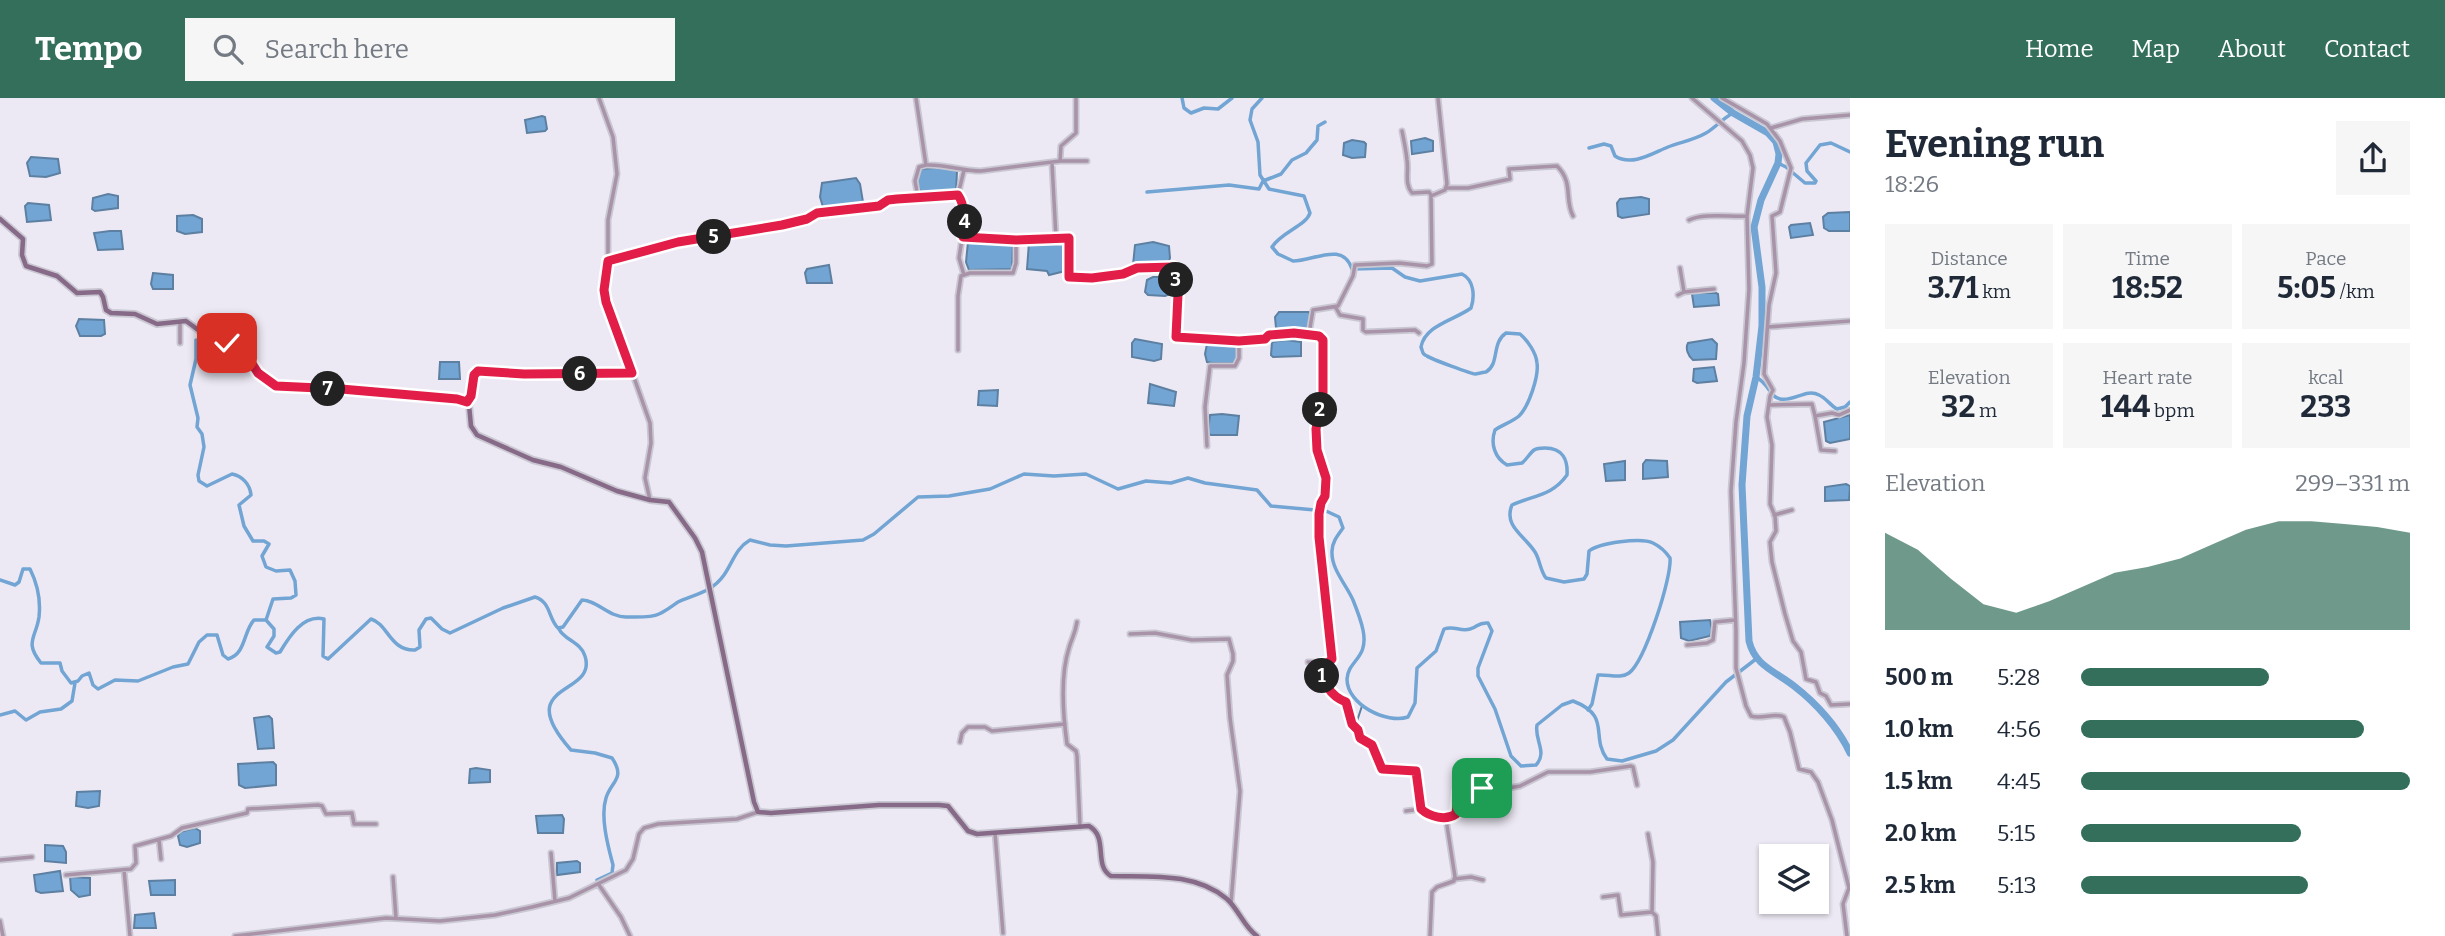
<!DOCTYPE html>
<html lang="en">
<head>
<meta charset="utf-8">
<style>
	body { margin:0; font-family:Bitter,serif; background:#f6f6f7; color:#1f2937; height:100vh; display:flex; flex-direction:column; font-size:26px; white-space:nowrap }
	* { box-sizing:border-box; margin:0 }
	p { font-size:23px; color:#747a83 }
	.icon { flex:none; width:38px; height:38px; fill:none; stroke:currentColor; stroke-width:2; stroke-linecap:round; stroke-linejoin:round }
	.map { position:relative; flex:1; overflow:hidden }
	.sheet { display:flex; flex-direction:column; background:#fff; width:595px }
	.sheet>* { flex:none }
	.fabs { position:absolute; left:1759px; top:746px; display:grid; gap:14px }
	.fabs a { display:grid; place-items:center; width:70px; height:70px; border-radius:0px; background:#fff; box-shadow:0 2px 5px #0004; font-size:35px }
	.pin { position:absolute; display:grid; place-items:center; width:60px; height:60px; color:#fff; margin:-30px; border-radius:14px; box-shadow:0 4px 10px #0006 }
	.km { position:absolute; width:35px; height:35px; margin:-18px; border-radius:50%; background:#222; color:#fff; font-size:19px; line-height:35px; text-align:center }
	.round { display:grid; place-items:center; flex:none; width:74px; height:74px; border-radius:0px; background:#f6f6f7 }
	.headline { display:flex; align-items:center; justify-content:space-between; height:119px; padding:0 35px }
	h1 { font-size:38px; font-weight:700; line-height:52px }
	.stats { display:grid; grid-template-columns:repeat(3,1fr); gap:10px; height:119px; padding:7px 35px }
	.stats div { display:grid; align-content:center; border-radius:0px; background:#f6f6f7; text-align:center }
	.stats b { font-size:30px; font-weight:700 }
	.stats small { font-size:19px; font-weight:400 }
	.stats p { font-size:19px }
	.chart { height:196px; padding:14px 35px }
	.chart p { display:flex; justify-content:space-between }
	.chart svg { width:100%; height:126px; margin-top:7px; fill:#336f5b; opacity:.7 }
	ul { padding:0 35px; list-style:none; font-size:23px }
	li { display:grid; grid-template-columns:112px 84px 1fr; align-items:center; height:52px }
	li i { height:18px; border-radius:9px; background:#336f5b }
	header { display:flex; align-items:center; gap:42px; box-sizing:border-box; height:98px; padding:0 35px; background:#336f5b; color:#fff }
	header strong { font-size:33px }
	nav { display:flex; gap:38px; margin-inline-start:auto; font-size:24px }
	.search { width:490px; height:63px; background:#f6f6f7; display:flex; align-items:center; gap:18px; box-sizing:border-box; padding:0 24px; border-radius:0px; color:#747a83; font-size:26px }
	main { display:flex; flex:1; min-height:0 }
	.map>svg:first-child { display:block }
	.water { fill:#72a5d3; stroke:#5d80a2; stroke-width:2 }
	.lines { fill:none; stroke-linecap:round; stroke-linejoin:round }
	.stream { stroke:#5d80a2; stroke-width:2 }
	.canal { stroke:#72a5d3; stroke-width:3.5 }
	.river { stroke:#72a5d3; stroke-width:7 }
	.minor-casing { stroke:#c9c7d1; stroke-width:7 }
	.secondary-casing { stroke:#c9c7d1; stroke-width:8 }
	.minor { stroke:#a893a9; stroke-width:3.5 }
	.secondary { stroke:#876988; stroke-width:4.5 }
	.route-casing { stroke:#fff; stroke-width:14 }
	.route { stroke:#e11d48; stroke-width:9 }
</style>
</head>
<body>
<header>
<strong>Tempo</strong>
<div class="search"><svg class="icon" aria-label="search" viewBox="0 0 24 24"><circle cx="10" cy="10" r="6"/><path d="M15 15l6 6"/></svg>Search here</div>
<nav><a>Home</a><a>Map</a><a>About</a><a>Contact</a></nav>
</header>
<main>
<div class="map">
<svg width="1850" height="838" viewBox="0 0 1850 838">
	<rect width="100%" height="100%" fill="#ece9f4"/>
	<!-- water -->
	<path class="water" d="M 542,18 L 545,19 L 547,31 L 545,33 L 527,35 L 525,22 Z
		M 1425,40 L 1433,43 L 1433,53 L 1412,56 L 1411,43 Z
		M 1352,42 L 1364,44 L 1366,46 L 1365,59 L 1352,60 L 1343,57 L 1344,45 Z
		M 31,59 L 58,61 L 60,75 L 46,79 L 30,78 L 27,65 Z
		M 949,69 L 957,73 L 956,94 L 921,96 L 917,84 L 919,71 Z
		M 856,80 L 860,86 L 863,104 L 861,106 L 830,111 L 823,109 L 820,99 L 822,85 Z
		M 108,96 L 118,98 L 118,110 L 95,113 L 92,111 L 93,100 Z
		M 1641,99 L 1649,101 L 1649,116 L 1622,120 L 1618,118 L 1617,105 L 1620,101 Z
		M 28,105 L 49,107 L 51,122 L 27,124 L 25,108 Z
		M 1850,114 L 1850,133 L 1829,133 L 1824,130 L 1823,119 L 1828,115 Z
		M 193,117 L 202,121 L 202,134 L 185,136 L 177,133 L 177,118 Z
		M 1810,125 L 1813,137 L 1791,140 L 1789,129 L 1791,127 Z
		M 110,133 L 121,133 L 123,151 L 98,152 L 94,135 Z
		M 974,141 L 1009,143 L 1013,145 L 1012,171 L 969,172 L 966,164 L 968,144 Z
		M 1061,142 L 1067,145 L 1067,170 L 1065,173 L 1049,177 L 1047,173 L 1027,171 L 1029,144 Z
		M 1153,144 L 1169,148 L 1170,160 L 1168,166 L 1133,167 L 1135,147 Z
		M 829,167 L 832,185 L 807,185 L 805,175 L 807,171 Z
		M 153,175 L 173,177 L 173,191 L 153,191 L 151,186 Z
		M 1153,179 L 1162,179 L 1170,183 L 1170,196 L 1165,198 L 1148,197 L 1145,194 L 1147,182 Z
		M 1694,195 L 1716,195 L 1718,196 L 1719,207 L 1694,209 L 1692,196 Z
		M 1279,214 L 1309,214 L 1310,217 L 1308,233 L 1284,233 L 1276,230 L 1275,219 Z
		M 79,221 L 104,222 L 105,236 L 101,238 L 80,238 L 76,228 Z
		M 1135,241 L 1162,246 L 1161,261 L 1154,263 L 1132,259 L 1132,245 Z
		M 1712,241 L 1717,246 L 1716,261 L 1693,262 C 1688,258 1685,250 1688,245 Z
		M 1286,242 L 1301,244 L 1301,258 L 1273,259 L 1271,257 L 1272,244 Z
		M 1233,244 L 1237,247 L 1237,261 L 1235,265 L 1213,265 L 1207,264 L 1205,256 L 1207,246 Z
		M 440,264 L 459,264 L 460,281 L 439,281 Z
		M 1714,269 L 1717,283 L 1697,285 L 1693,283 L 1694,271 Z
		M 1150,286 L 1176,294 L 1174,308 L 1148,305 Z
		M 998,292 L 997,308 L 978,307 L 979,293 Z
		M 1222,316 L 1239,318 L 1237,337 L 1211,337 L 1208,335 L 1210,317 Z
		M 1850,317 L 1850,341 L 1830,345 L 1826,343 L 1824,324 Z
		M 1646,362 L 1667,363 L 1668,379 L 1643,381 L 1643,366 Z
		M 1625,363 L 1625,382 L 1606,383 L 1604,366 Z
		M 1846,386 L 1850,388 L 1849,402 L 1825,403 L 1825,389 Z
		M 1710,522 L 1712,532 L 1710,538 L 1689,543 L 1681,540 L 1680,524 Z
		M 269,618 L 272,621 L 274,650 L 258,651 L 254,620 Z
		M 273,664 L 276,667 L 276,687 L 245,690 L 239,687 L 238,666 Z
		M 476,670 L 490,672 L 490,684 L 469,685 L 470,671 Z
		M 100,693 L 99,708 L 88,710 L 76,708 L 77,694 Z
		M 562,717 L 564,721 L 563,735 L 538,735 L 536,718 Z
		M 195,730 L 200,733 L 200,745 L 187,749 L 180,747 L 178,738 L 180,734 Z
		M 45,747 L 63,748 L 66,754 L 66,765 L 45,763 Z
		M 577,763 L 580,765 L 580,774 L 557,777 L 557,765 Z
		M 60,773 L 63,793 L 41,795 L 36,793 L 34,777 Z
		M 70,779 L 90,780 L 90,797 L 79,799 L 71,792 Z
		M 175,782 L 175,797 L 151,797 L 149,783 Z
		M 154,815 L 156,830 L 134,830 L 135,817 Z"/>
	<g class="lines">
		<!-- stream -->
		<path class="stream" d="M 1353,635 L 1362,608"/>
		<!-- canal -->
		<path class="canal" d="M 1182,0 L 1184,10 L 1191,15 L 1204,10 L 1218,11 L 1232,0
			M 1262,0 L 1252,11 L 1250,22 L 1258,44 L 1260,77 L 1269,91 L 1304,98 L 1310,115 C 1306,128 1281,134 1272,149 L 1278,156 L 1293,163 C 1314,163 1343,143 1352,171 L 1392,170 L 1405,179 L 1420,183 L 1462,176 C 1474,182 1475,198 1471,210 C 1455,222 1425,227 1421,249 C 1423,254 1422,256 1427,258 C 1431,261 1472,276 1475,276 C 1476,276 1485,274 1486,274 C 1500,266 1491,245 1506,235 L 1520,236 C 1527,242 1536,254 1537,265 C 1539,278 1529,308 1519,318 C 1512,324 1502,327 1495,332 C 1490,346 1495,360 1507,367 L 1522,365 C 1526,362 1530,355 1534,352 C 1537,350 1542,350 1545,350 C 1563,350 1568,362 1567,377 C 1552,398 1534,397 1512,407 C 1503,428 1525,438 1535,454 C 1540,462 1540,472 1546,480 L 1564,484 L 1584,481 L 1587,476 L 1589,453 C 1599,445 1641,439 1653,445 C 1659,448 1666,454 1670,460 C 1672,479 1645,563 1629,575 C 1621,581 1608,576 1598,577 L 1592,606 L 1588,612
			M 1589,50 L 1604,46 L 1611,48 L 1615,58 C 1632,69 1653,55 1668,49 C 1681,44 1694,42 1706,35 C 1715,30 1722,21 1733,15
			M 1778,65 L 1786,69 L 1805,85 L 1815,85 L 1816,83 L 1807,73 L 1806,65 L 1820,47 L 1831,45 L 1850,54
			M 1147,94 L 1229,87 L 1259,91 L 1263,83 L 1281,76 L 1292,62 L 1306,55 L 1317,42 L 1318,28 L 1325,24
			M 196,242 L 196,261 L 190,287 L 198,320 L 197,329 L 202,336 L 204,349 L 198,377 L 199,383 L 207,388 L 232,376 C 242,378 250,386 251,397 L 239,407 L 244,428 L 253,443 L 264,443 L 269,446 L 262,458 L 266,469 L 276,473 L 290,472 L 295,483 L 296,497 L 291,500 L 273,501 L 266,522
			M 1756,279 C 1769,286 1770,299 1780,301 C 1794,304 1806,290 1819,297 C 1826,300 1831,308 1837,311 L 1845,309 L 1850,304
			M 0,482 L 15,487 L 19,484 L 23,471 L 30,471 C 38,487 41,501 39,519 C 36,540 24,544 41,565 L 60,565 L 62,573 L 71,585 L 78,583 L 82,578 L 89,575 L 93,587 L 98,591 L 115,582 L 138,583 L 173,569 L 188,566 L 199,544 L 207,537 L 217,537 L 223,557 L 228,561 C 246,556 243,534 254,522 L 266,522 L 274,531 L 274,538 L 267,549 L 276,555 L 280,554 C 289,539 303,516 324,521 L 323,558 L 328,561 L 371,521 C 388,526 390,553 415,552 L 420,549 L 419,532 L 426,521 L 431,520 L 442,531 L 450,535 L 503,510 L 535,499 C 551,504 548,520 558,530 L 563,529 L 582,502 C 597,502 610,520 627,519 C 636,519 651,520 659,516 C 666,513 672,508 678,504 C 696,496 712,494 724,477 C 733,464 736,450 750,442 L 770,447 L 786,448 L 863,442 L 874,436 L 918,399 L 949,398 L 990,391 L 1024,376 L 1054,378 L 1086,376 L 1118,391 L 1146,383 L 1171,385 L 1188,380 L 1205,385 L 1257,392 L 1271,408 L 1326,413 L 1339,419 L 1343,430 C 1338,437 1332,444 1332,453 C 1331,471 1346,486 1353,502 C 1357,512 1361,522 1363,532 C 1369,561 1348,562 1347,581 C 1347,607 1387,626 1408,619 L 1415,605 L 1417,570 L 1436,553 L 1444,531 C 1454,527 1460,534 1470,531 C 1478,529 1478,524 1488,525 L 1492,533 L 1478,570 L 1478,578 L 1495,611 L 1511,658 L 1521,668 L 1536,667 C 1548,654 1534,642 1537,627 L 1562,607 L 1573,603 C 1612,618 1590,638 1607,661 L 1622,663 L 1656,653 L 1673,642 L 1726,584 L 1756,561
			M 559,531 C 564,542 581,544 585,558 C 598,599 510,583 571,652 L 595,655 L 612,660 C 626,681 611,683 606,700 C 600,719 608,748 613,767 L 612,775 L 597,782
			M 0,617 L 15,613 L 26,622 L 40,614 L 61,611 L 72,603 L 75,585"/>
		<!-- river -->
		<path class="river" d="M 1714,0 L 1733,15 L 1768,35 L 1776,44 L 1779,56 L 1778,65 L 1761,102 L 1754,129 L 1762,189 L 1762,228 L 1756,279 L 1747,318 L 1742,387 L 1749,543 C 1755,568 1775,573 1794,588 C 1816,605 1838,629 1850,655"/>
		<defs>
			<path id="minor" d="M 599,0 L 613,39 L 617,76 L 608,122 L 608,163 L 605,197 L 650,325 L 651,345 L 645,380 L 650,402
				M 916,0 L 926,67 L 919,69 L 915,83 L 918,99
				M 1692,0 L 1742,43 L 1750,57 L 1753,70 L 1747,118 L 1749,191 L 1744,265 L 1736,324 L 1731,393 L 1736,532 L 1736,570 L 1746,608 L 1751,618 C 1762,622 1774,614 1784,619 L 1790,634 L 1799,671 L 1811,674 L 1818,684 L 1832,722 L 1849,790 L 1843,806 L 1847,838
				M 1722,0 L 1767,26 L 1780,43 L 1791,70 L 1780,114 L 1772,118 L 1776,175 L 1769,207 L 1764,276 L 1773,292 L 1770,298 L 1767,319 L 1772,347 L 1770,406 L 1775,418 L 1776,433 L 1770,444 L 1772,464 L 1785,516 L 1793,543 L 1801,554 L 1806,581 L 1816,584 L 1820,595 L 1826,598 L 1831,607 L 1850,606
				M 1771,30 L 1802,21 L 1850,17
				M 1060,63 L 1061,48 L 1076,35 L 1076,0
				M 1052,65 L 1056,140
				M 926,67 C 945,66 962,73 981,73 L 1060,63 L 1087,63
				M 1446,90 L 1468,90 L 1510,81 L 1509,71 L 1557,68 C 1574,85 1564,101 1573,118
				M 958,97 L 964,72
				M 1431,98 L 1445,92 L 1447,86 L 1438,0
				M 1689,122 C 1703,115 1730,119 1747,118
				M 963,139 L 1016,142 L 1069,140 L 1069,179 L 1106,179 L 1123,176 L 1137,170 L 1173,169 L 1178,196 L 1176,239 L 1239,242 L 1265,241 L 1269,237 L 1295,235 L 1322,240 L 1323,246 L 1323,295 L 1316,331 L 1316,352 L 1326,380 L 1325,399 L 1320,407 L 1319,439 L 1331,561 L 1328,565 L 1308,564
				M 608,163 L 679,144 L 782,127 L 807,121 L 817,115 L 879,108 L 888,102 L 958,97 L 961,102 L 965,122 L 959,160 L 964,177
				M 1680,170 L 1684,194
				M 1678,197 L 1684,194 L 1714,191
				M 1336,210 L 1340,217 L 1363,221 L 1363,232 L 1366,234 L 1415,232 L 1419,235
				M 180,224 L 180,245
				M 1768,229 L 1850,223
				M 1309,236 L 1313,212 L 1338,208 L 1353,178 L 1355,167 L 1399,165 L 1427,168 L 1432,166 L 1431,97 L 1429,94 L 1412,95 C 1404,85 1409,74 1407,62 C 1406,52 1404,43 1402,33
				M 958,252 L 958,198 L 961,178 L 970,175 L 1013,175 L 1016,165 L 1016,142
				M 467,304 L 471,297 L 474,277 L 478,273 L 524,276 L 632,275
				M 1770,307 L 1812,306 L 1815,318 L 1832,315 L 1839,317 L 1850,312
				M 1815,318 L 1821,352 L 1835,353
				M 1207,348 L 1205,309 L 1210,268 L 1235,268 L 1239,260 L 1239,242
				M 1774,417 L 1792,412
				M 1077,524 C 1075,537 1072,539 1069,550 C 1060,578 1063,617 1067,646 L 1076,653 L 1077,658 L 1080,729
				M 1130,536 L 1155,535 L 1192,542 L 1229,541 L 1233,556 L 1233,563 L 1227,577 L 1230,620 L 1240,693 L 1231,805
				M 1687,547 L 1707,545 L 1713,542 L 1715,524 L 1735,522
				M 1322,566 L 1323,581 L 1336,600 L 1346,604 L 1348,607 L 1352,626 L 1358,632 L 1361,640 L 1372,647 L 1380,669 L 1387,672 L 1416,673 L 1421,711 L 1430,717 L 1446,721 L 1455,779 L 1454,783 L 1437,789 L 1432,794 L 1430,838
				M 960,644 L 962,635 L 968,629 L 985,629 L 992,633 L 1065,626
				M 1406,713 L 1421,711
				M 1446,721 L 1456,716 L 1457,699 L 1460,691 L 1476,689 L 1489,693 L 1497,692 L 1520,688 L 1548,674 L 1590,674 L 1631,668 L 1633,669 L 1637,687
				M 995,735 L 1003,835
				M 1648,736 L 1653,764 L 1652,814
				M 159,742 L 161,761
				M 551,755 L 555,803
				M 0,762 L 32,759
				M 124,772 L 130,838
				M 66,777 L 131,771 L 136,765 L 135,748 L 171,738 L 182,730 L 247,715 L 248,711 L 318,707 L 322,708 L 326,716 L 352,715 L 354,726 L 376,726
				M 393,779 L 396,820
				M 1454,781 L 1471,779 L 1483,782
				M 599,787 L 621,819 L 630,838
				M 1603,799 L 1618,797 L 1621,817 L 1652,814 L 1656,818 L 1658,838
				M 0,823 L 3,838
				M 235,838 L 386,820 L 440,823 L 495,817 L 532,809 L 569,800 L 626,772 L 633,761 L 639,736 L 644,730 L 658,726 L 737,721 L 758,714"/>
			<path id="secondary" d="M 0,121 L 23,141 L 22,157 L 26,168 L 57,178 L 77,195 L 100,194 L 103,199 L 106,212 L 111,215 L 135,216 L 157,226 L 186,223 L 201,234 L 221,240 L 247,258 L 258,275 L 276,288 L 341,291 L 464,302 L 469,307 L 471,328 L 477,337 L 533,362 L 561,369 L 617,393 L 650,402 L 669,404 L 695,440 L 702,454 L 754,704 L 758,714 L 771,715 L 879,707 L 939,707 L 948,708 L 968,733 L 977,736 L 1089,728 C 1109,739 1093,768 1111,778 C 1150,779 1195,774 1227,801 C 1239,812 1244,829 1257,838"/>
		</defs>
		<!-- minor casing -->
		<use href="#minor" class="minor-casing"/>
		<!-- secondary casing -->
		<use href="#secondary" class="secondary-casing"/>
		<!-- minor -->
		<use href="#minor" class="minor"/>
		<!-- secondary -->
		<use href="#secondary" class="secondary"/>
	</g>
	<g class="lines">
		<defs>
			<path id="route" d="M 227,245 L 247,258 L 258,275 L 276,288 L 341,291 L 457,301 L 467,304 L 471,298 L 474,277 L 478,273 L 524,276 L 632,275 L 606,204 L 604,192 L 608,163 L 678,144 L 782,127 L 807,121 L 817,115 L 879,108 L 888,102 L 897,101 L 958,97 C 965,107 966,127 963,139 L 1016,142 L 1069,140 L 1069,179 L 1092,180 L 1123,176 L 1137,170 L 1173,169 L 1178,196 L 1176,239 L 1239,243 L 1265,241 L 1269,237 L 1294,235 L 1319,238 L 1323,242 L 1323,295 L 1316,331 L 1317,352 L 1326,380 L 1325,398 L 1321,405 L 1319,416 L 1319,439 L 1332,561 L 1328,565 L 1322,566 C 1321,583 1330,598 1346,604 L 1352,626 L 1358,632 L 1360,640 L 1372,647 L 1382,671 L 1416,673 L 1421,711 C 1430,719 1446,723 1456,716 L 1458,694 L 1460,691 L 1482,690"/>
		</defs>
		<!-- route casing -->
		<use href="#route" class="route-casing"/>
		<!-- route -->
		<use href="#route" class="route"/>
	</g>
</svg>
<div class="fabs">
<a><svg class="icon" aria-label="layers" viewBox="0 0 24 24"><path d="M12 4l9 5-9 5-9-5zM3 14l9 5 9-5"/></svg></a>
</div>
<div class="pin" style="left:1482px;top:690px;background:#1e9e55"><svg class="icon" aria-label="arrive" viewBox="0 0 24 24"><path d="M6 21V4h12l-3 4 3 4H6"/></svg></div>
<div class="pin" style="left:227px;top:245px;background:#d93025"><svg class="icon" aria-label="check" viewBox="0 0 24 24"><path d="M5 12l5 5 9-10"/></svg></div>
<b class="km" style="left:1322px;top:578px">1</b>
<b class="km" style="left:1320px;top:312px">2</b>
<b class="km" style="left:1176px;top:182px">3</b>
<b class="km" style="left:965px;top:124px">4</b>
<b class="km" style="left:714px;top:139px">5</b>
<b class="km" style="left:580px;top:276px">6</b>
<b class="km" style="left:328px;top:291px">7</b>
</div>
<section class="sheet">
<div class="headline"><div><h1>Evening run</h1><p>18:26</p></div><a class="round"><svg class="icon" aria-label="share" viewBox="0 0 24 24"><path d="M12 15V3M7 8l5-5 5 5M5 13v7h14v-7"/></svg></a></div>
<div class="stats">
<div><p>Distance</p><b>3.71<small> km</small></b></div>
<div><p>Time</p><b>18:52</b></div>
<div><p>Pace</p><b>5:05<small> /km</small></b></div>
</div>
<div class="stats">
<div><p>Elevation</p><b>32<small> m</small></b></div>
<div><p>Heart rate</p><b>144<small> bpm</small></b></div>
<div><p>kcal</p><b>233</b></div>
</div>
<div class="chart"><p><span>Elevation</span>299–331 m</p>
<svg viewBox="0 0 160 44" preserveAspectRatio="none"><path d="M0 44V10L10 16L20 26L30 35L40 38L50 34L60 29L70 24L80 22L90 19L100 14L110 9L120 6L130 6L140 7L150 8L160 10V44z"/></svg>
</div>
<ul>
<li><b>500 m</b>5:28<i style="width:57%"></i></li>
<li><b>1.0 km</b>4:56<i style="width:86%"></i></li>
<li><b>1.5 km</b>4:45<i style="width:100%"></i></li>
<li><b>2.0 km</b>5:15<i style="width:67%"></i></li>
<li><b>2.5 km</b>5:13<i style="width:69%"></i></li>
</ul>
</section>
</main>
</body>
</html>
